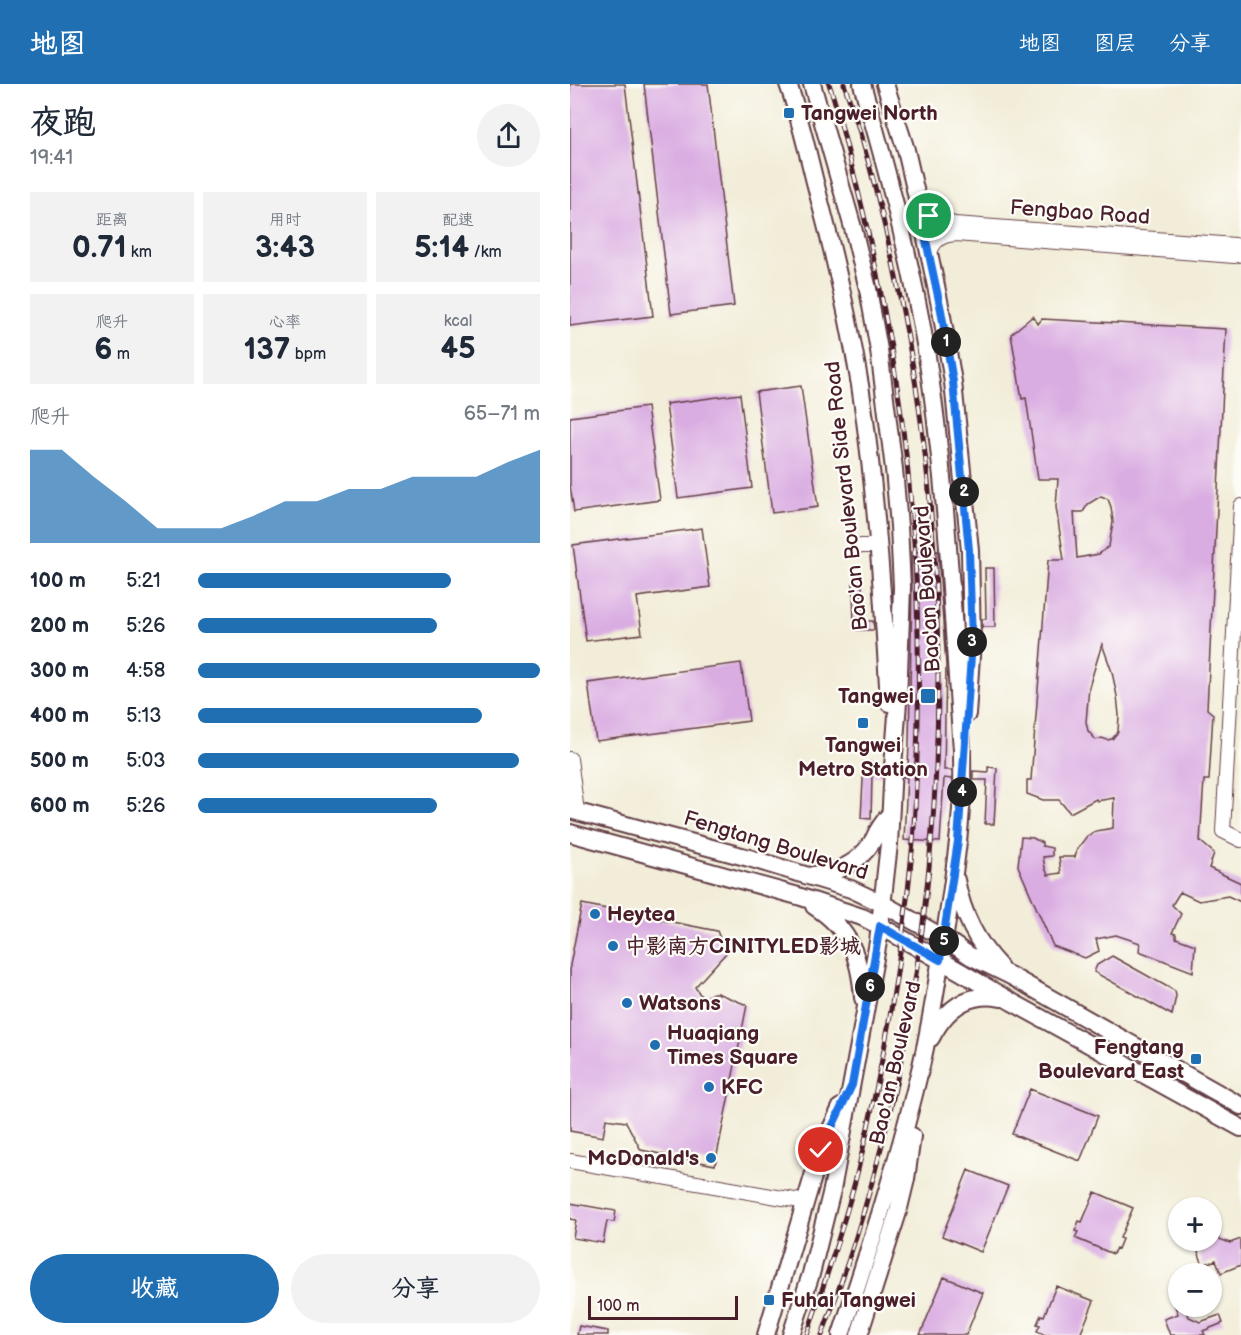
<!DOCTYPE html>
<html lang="zh">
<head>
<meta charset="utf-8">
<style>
	body { margin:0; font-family:"Balsamiq Sans","LXGW WenKai TC",sans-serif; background:#f2f2f3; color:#1f2937; height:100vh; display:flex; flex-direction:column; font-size:22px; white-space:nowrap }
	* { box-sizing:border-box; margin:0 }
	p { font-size:20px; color:#747a83 }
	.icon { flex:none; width:33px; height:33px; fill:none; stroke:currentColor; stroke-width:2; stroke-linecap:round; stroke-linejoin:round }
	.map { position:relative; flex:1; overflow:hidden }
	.sheet { display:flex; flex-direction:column; background:#fff; width:570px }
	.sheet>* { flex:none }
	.buttons { position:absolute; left:598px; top:1113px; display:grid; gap:12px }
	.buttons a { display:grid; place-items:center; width:54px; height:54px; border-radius:50%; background:#fff; box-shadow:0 2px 4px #0004; font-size:30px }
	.scale { position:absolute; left:18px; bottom:15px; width:150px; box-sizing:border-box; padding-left:6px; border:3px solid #4a1f2b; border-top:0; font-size:16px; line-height:21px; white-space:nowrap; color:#4a1f2b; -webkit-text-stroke:4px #fdfcf7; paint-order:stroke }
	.pin { position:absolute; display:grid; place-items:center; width:51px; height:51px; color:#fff; margin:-26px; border:3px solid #fff; border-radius:50%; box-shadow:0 2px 6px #0007 }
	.km { position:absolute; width:30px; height:30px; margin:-15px; border-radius:50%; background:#222; color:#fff; font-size:16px; line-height:30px; text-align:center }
	.round { display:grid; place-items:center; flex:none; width:63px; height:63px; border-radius:32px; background:#f2f2f3 }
	.summary { display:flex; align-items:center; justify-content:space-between; height:102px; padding:0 30px }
	h1 { font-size:33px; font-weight:700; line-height:45px }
	.figures { display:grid; grid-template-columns:repeat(3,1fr); gap:9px; height:102px; padding:6px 30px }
	.figures div { display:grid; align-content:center; border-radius:0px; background:#f2f2f3; text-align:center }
	.figures b { font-size:30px; font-weight:700 }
	.figures small { font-size:16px; font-weight:400 }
	.figures p { font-size:16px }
	.chart { height:168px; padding:12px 30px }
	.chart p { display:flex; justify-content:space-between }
	.chart svg { width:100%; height:108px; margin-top:6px; fill:#1f6fb2; opacity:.7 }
	.primary-button { display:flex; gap:12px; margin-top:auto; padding:12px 30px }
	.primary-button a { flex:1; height:69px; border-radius:36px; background:#1f6fb2; color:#fff; font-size:24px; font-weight:700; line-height:69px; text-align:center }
	.primary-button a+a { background:#f2f2f3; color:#1f2937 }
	ul { padding:0 30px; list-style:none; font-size:20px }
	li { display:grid; grid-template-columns:96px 72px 1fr; align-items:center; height:45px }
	li i { height:15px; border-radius:8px; background:#1f6fb2 }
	header { display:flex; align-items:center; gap:36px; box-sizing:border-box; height:84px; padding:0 30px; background:#1f6fb2; color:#fff }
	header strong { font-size:28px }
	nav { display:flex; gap:33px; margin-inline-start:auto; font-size:21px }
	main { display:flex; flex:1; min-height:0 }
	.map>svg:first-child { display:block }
	.building { fill:#daade2; fill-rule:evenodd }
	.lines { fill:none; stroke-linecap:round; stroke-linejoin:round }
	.minor-casing { stroke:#633e45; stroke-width:16 }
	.major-casing { stroke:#633e45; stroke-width:20 }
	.minor { stroke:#fff; stroke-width:14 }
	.major { stroke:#fff; stroke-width:16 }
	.rail-casing { stroke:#4a1f2b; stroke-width:5 }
	.rail { stroke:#fdfcf7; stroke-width:3; stroke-dasharray:9; stroke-linecap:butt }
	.route-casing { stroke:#fff; stroke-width:12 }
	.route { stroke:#1a73e8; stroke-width:8 }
	.poi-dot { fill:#1f6fb2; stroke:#fdfcf7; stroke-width:2 }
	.labels { text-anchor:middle; stroke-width:4.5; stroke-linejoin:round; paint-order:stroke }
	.poi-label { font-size:21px; font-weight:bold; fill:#4a1f2b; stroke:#fdfcf7; text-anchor:start }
	.street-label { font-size:21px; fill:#4a1f2b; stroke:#fdfcf7 }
</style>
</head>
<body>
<header>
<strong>地图</strong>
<nav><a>地图</a><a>图层</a><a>分享</a></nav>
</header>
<main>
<section class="sheet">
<div class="summary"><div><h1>夜跑</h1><p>19:41</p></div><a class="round"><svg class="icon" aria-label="share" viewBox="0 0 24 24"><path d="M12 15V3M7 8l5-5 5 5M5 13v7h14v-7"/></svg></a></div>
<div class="figures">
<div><p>距离</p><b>0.71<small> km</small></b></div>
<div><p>用时</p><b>3:43</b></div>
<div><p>配速</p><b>5:14<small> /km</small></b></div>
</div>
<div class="figures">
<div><p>爬升</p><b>6<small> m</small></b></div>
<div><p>心率</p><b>137<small> bpm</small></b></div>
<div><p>kcal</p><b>45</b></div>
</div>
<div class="chart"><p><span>爬升</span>65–71 m</p>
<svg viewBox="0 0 160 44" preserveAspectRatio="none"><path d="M0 44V6L10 6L20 17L30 27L40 38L50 38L60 38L70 33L80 27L90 27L100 22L110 22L120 17L130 17L140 17L150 11L160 6V44z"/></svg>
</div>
<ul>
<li><b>100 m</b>5:21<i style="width:74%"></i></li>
<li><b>200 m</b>5:26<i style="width:70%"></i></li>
<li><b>300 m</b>4:58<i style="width:100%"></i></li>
<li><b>400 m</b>5:13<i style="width:83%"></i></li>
<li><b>500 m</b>5:03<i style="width:94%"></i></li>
<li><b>600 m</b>5:26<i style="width:70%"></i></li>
</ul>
<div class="primary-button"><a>收藏</a><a>分享</a></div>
</section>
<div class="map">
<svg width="671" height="1251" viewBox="0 0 671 1251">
	<rect width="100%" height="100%" fill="#fdfcf7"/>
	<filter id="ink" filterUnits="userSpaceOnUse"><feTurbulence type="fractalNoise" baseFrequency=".0167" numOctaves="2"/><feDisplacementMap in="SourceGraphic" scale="12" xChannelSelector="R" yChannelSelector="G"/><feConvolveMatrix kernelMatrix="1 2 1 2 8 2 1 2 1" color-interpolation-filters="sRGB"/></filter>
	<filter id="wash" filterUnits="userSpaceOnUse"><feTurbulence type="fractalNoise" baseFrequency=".008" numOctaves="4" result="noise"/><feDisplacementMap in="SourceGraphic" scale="24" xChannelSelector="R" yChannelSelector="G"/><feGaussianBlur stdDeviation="1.35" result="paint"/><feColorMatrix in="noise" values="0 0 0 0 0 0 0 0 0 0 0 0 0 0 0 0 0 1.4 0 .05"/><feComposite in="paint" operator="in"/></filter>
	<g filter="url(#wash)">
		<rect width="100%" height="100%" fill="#f2edd8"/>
		<g id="blocks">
			<!-- building -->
			<path class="building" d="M 0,0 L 55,0 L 83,232 L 0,242 Z
				M 74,0 L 138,0 L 164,222 L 101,230 Z
				M 463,232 L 468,240 L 472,235 L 656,245 L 637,625 L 643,630 L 639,696 L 634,696 L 630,757 L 644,769 L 639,784 L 671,799 L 671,818 L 658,812 L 629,817 L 610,808 L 602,821 L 611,830 L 602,849 L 606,850 L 606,854 L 625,861 L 623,888 L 569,867 L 570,859 L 546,851 L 526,855 L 529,867 L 515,874 L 483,862 L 448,782 L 451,753 L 463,754 L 472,759 L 472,762 L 482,764 L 482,772 L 473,773 L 475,784 L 478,791 L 491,789 L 489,773 L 505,773 L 507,765 L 517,752 L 526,747 L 543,744 L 544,714 L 527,717 L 526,715 L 500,729 L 489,716 L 473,716 L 457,710 L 457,696 L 461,696 L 478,476 L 494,476 L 486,423 L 488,395 L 468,395 L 456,314 L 452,315 L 441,250 ZM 531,412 L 538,415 L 541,423 L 543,438 L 539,462 L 529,470 L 507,474 L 504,428 L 513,428 L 518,420 ZM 532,560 L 542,588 L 547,612 L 549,631 L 548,648 L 542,655 L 537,656 L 532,654 L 526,656 L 518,647 L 516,638 L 519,603 Z
				M 231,302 L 248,423 L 202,429 L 186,308 Z
				M 170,310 L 182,404 L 108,414 L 96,320 Z
				M 77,323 L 90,416 L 4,428 L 0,401 L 0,333 Z
				M 132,444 L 140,503 L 67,513 L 72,550 L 16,557 L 3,461 Z
				M 368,467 L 376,581 L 374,686 L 382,686 L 382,695 L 374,694 L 370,758 L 334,756 L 337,693 L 333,693 L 333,684 L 338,684 L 339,660 L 342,503 L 341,468 Z
				M 415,484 L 424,484 L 425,543 L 412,543 L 412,535 L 416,535 Z
				M 283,499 L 292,499 L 292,537 L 303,537 L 304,546 L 284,546 Z
				M 171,579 L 179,637 L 26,657 L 18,599 Z
				M 294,678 L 303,678 L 303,682 L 312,683 L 312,692 L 302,691 L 301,735 L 291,734 Z
				M 418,683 L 427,684 L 424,740 L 415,740 L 417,696 L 403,696 L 403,687 L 418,688 Z
				M 12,820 L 147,847 L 156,869 L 125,903 L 133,915 L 143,909 L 147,909 L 177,921 L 145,1081 L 71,1066 L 56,1038 L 36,1035 L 33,1053 L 0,1047 L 0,881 Z
				M 542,872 L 605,907 L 606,912 L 602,931 L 524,888 L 527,881 Z
				M 460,1005 L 528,1032 L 510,1077 L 442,1050 Z
				M 398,1086 L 438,1102 L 411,1168 L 372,1152 Z
				M 525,1108 L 563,1124 L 550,1154 L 552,1155 L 548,1165 L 546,1164 L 543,1170 L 505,1154 L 508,1148 L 505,1147 L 509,1137 L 512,1138 Z
				M 0,1119 L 46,1127 L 44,1138 L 37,1137 L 33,1159 L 3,1154 L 6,1136 L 0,1135 Z
				M 642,1139 L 649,1155 L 660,1159 L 671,1155 L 671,1181 L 651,1189 L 646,1176 L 633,1181 L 624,1156 L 642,1156 Z
				M 374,1193 L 413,1209 L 396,1251 L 350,1251 Z
				M 486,1202 L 524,1217 L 510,1251 L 475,1251 L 467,1247 L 470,1241 L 467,1240 L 471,1231 L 474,1232 Z
				M 605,1222 L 615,1222 L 619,1233 L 630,1238 L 650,1231 L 653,1239 L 633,1247 L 635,1251 L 600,1251 L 594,1235 L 608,1230 Z
				M 9,1242 L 38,1247 L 38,1251 L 7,1251 Z"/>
		</g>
	</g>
	<g filter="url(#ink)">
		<use href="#blocks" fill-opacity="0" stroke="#633e45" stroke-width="1.5"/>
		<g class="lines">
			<defs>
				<path id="minor" d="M 349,124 C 358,135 372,137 385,140 L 665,161 L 671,163
					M 360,171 C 362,157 371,151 386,150 L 664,172 L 671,170
					M 671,422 L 653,747 L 671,756
					M 291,462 L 308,462
					M 0,675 L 7,728
					M 0,1077 L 236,1118"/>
				<path id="major" d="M 218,0 C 230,33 238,71 247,106 C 264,170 279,235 290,301 C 306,406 313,513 319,619
					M 315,0 L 336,66 L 353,140 L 371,226 L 383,298 L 400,466 L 402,558 L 397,630
					M 0,726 L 179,774 L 281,805 L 313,820 L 374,854 L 400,872 L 441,892 L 671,1022
					M 0,749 L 228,812 L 292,833 L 310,842 L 391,888 L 442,918 L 671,1044
					M 243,791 C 267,789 289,779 302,758 C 305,754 306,749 309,745 C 312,740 316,735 320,730
					M 386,796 C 392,828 406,858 429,882
					M 244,822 C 280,845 290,873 293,914
					M 361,954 C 375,926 397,907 431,914
					M 196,1251 L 247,1079 L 251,1066 L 271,1023
					M 221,1251 L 241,1190 L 262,1106 L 308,858 L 319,760 L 323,683 L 328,618 L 332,503 L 329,442 L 324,385 L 309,266 L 298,205 L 283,144 L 242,0
					M 271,1251 C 299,1166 327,1081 348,994 C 360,949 366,902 374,856 C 381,812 388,769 391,725 C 393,705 392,686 392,666 C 382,531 377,394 355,260 C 340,172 317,85 292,0
					M 289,1251 L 328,1128 L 336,1095 L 342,1052"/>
			</defs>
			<!-- minor casing -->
			<use href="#minor" class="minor-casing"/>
			<!-- major casing -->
			<use href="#major" class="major-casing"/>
			<!-- minor -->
			<use href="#minor" class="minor"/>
			<!-- major -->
			<use href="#major" class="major"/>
			<defs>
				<path id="rail" d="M 237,1251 C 255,1197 274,1142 288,1086 C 314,979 333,868 343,758 C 346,718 347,677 348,637 C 351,492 339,347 310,205 C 301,159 290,113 278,68 C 272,45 267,22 259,0
					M 252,1251 C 377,924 399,539 327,198 C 313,131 297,64 274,0"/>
			</defs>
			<!-- rail casing -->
			<use href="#rail" class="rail-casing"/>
			<!-- rail -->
			<use href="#rail" class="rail"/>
		</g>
	</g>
	<g class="lines" filter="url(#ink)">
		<defs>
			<path id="route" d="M 251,1066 L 282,1001 L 310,842 L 370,876 L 388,757 L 402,558 L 399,466 L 383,298 L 371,226 L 349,124 L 359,132"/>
		</defs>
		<!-- route casing -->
		<use href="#route" class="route-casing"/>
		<!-- route -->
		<use href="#route" class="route"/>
	</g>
	<!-- markers -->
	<g class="poi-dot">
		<rect x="213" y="23" width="12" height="12" rx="3"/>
		<rect x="350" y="604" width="16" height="16" rx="3"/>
		<rect x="287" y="633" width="12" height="12" rx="3"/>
		<circle cx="25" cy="830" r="6"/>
		<circle cx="43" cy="862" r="6"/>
		<circle cx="57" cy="919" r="6"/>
		<circle cx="85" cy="961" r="6"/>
		<rect x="620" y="969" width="12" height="12" rx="3"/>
		<circle cx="139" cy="1003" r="6"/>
		<circle cx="141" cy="1074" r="6"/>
		<rect x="193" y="1210" width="12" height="12" rx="3"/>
	</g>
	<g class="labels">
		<!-- poi labels -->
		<g class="poi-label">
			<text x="231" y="36">Tangwei North</text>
			<text x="344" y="619" text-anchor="end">Tangwei</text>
			<text x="293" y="668" text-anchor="middle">Tangwei<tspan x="293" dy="24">Metro Station</tspan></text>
			<text x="37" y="837">Heytea</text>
			<text x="55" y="869">中影南方CINITYLED影城</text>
			<text x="69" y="926">Watsons</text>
			<text x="97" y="956">Huaqiang<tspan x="97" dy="24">Times Square</tspan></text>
			<text x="614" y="970" text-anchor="end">Fengtang<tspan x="614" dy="24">Boulevard East</tspan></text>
			<text x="151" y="1010">KFC</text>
			<text x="129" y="1081" text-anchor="end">McDonald's</text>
			<text x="211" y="1223">Fuhai Tangwei</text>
		</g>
		<!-- street labels -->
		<g class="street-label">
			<text transform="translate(510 128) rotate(4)" y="7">Fengbao Road</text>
			<text transform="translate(276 412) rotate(-96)" y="7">Bao'an Boulevard Side Road</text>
			<text transform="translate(357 505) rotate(-94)" y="7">Bao'an Boulevard</text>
			<text transform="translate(206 761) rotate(17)" y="7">Fengtang Boulevard</text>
			<text transform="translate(325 979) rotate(-77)" y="7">Bao'an Boulevard</text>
		</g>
	</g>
</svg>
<div class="buttons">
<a>+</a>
<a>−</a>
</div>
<div class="scale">100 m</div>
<div class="pin" style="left:359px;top:132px;background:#1e9e55"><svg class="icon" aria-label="arrive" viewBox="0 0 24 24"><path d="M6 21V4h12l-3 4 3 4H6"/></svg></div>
<div class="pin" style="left:251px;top:1066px;background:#d93025"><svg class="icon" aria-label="check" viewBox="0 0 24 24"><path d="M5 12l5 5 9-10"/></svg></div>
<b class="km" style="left:376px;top:258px">1</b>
<b class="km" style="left:394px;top:408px">2</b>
<b class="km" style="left:402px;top:558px">3</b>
<b class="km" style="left:392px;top:708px">4</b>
<b class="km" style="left:374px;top:857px">5</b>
<b class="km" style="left:300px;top:903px">6</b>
</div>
</main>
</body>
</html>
